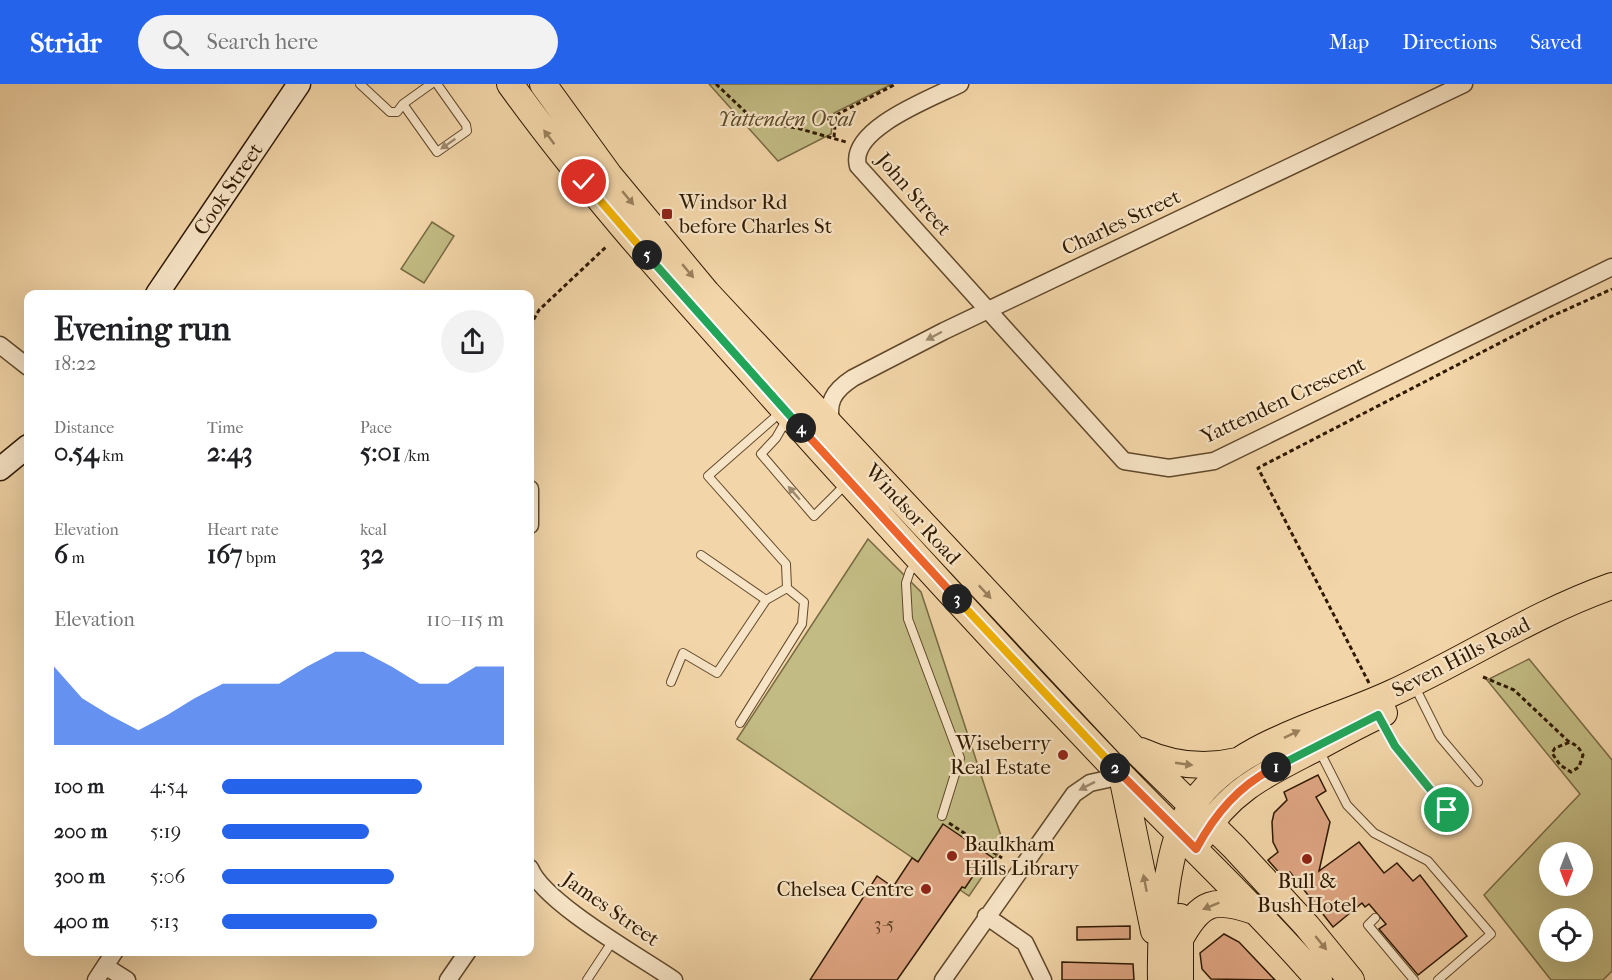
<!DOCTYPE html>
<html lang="en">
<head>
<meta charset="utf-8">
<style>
	body { margin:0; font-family:"IM FELL French Canon",serif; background:#f2f2f2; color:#202124; height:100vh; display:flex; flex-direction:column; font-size:22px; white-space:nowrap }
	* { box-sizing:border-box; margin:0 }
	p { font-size:20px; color:#757577 }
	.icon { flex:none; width:33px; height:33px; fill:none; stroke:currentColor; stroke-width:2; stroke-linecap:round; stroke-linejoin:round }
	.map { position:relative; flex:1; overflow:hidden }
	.sheet { position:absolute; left:24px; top:206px; width:510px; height:666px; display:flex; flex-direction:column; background:#fff; border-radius:12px; box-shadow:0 6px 24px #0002 }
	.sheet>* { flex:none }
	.needle { width:39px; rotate:180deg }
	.tools { position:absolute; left:1539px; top:758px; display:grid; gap:12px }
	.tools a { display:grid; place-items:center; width:54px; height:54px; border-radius:50%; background:#fff; box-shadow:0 6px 24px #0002; font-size:30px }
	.pin { position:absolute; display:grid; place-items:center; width:51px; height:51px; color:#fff; margin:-26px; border:3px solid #fff; border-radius:50%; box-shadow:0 2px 6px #0007 }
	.km { position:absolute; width:30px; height:30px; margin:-15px; border-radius:50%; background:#222; color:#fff; font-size:16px; line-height:30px; text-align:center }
	.round { display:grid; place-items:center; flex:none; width:63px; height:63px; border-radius:32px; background:#f2f2f2 }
	.overview { display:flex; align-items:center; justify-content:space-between; height:102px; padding:0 30px }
	h1 { font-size:33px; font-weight:800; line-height:45px }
	.stats { display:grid; grid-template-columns:repeat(3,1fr); gap:9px; height:102px; padding:6px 30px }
	.stats div { display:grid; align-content:center }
	.stats b { font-size:26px; font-weight:800 }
	.stats small { font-size:16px; font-weight:400 }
	.stats p { font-size:16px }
	.chart { height:168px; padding:12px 30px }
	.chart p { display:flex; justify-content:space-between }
	.chart svg { width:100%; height:108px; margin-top:6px; fill:#2563eb; opacity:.7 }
	ul { padding:0 30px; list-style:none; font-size:20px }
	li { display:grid; grid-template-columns:96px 72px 1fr; align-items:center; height:45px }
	li i { height:15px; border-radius:8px; background:#2563eb }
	header { display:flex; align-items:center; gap:36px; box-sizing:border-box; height:84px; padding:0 30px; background:#2563eb; color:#fff }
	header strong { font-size:28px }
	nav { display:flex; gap:33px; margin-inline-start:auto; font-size:21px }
	.search { width:420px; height:54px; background:#f2f2f2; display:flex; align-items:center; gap:15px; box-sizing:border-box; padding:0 21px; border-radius:33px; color:#757577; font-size:22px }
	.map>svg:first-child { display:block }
	.green { fill:#c2bb83; stroke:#786a42; stroke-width:1.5; fill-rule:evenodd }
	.building { fill:#dda481; stroke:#2f1900; stroke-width:1.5 }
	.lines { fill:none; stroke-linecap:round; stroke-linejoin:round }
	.lane-casing { stroke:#60482a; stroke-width:10 }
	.street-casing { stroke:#60482a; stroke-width:19 }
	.secondary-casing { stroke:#2f1900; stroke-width:25 }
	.primary-casing { stroke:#2f1900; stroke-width:28 }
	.path { stroke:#2f1900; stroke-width:3; stroke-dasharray:4.5 3; stroke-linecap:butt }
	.lane { stroke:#f7e4c6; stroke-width:8 }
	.street { stroke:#f7e4c6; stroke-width:16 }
	.secondary { stroke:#f7e4c6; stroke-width:22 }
	.primary { stroke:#f2d5a8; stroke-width:26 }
	.oneway { fill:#9a805c }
	.oneway2 { fill:#9d896d }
	.split-1-casing { stroke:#fff; stroke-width:12 }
	.split-2-casing { stroke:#fff; stroke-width:12 }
	.split-3-casing { stroke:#fff; stroke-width:12 }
	.split-4-casing { stroke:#fff; stroke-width:12 }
	.split-5-casing { stroke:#fff; stroke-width:12 }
	.split-6-casing { stroke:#fff; stroke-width:12 }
	.split-1 { stroke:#22a559; stroke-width:8 }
	.split-2 { stroke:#f0652b; stroke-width:8 }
	.split-3 { stroke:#f5b400; stroke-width:8 }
	.split-4 { stroke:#f0652b; stroke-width:8 }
	.split-5 { stroke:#22a559; stroke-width:8 }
	.split-6 { stroke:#f5b400; stroke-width:8 }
	.poi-dot { fill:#8f2418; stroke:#f7e4c6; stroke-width:2 }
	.labels { text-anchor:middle; stroke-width:4.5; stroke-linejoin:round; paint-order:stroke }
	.number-label { font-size:18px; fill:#5a3c20 }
	.park-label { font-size:21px; font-style:italic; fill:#5b4a27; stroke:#f7e4c6 }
	.street-label { font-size:21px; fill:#2f1900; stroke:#f7e4c6 }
	.poi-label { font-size:21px; fill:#2f1900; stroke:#f7e4c6; text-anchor:start }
</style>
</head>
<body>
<header>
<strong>Stridr</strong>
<div class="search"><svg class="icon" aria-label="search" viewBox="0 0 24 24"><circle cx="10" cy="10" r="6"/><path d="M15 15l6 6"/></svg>Search here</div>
<nav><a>Map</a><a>Directions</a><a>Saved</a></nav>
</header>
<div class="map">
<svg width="1612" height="896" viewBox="0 0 1612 896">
	<rect width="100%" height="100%" fill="#f2d5a8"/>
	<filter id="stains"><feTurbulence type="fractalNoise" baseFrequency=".00333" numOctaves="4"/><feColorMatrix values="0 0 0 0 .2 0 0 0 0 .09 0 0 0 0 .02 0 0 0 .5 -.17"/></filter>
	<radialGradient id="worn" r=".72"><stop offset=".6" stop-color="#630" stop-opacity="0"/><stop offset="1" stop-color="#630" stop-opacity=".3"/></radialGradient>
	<!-- green -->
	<path class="green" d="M 709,0 L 892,0 L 834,29 L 831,50 L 778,77 Z
		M 432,138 L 454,152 L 424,199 L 401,185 Z
		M 868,455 L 921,508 L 1004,761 L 969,812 L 737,655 Z
		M 1529,575 L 1612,676 L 1612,887 L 1603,896 L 1551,896 L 1484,811 L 1580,710 L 1487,596 ZM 1550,768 L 1582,768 L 1582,801 L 1550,801 ZM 1550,834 L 1582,834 L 1582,867 L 1550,867 Z"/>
	<!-- building -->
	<path class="building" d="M 1318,691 L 1326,707 L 1316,713 L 1330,738 L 1319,787 L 1359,758 L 1384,789 L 1397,779 L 1413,797 L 1420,791 L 1467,852 L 1418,891 L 1379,845 L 1386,840 L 1369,820 L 1365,823 L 1362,819 L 1333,843 L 1290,788 L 1283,793 L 1268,776 L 1278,768 L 1273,758 L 1272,738 L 1274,729 L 1287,716 L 1284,708 Z
		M 943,740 L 993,774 L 982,789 L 977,786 L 965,804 L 962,803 L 897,896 L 810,896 L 877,792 L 893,803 L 912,774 L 918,778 Z
		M 1130,842 L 1130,855 L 1077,856 L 1077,843 Z
		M 1224,850 L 1239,858 L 1275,896 L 1211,895 L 1202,885 L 1200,869 Z
		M 1062,878 L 1133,880 L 1134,896 L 1062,896 Z"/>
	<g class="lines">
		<defs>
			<path id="lane" d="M 360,0 L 390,28 L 397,28 L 403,20 L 431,0
				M 403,20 L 437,68 L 467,47 L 466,41 L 437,0
				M 788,333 L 776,354 L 761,370 L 814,432 L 846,400
				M 701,471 L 766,516
				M 918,478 L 910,487 L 906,499 L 908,535 L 960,674 L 942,732
				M 671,598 L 683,569 L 717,589 L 766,516 L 787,504
				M 1419,611 L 1440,653 L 1478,698
				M 1380,634 L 1395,661 L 1447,726
				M 740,639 L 802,540 L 804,518 L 787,504 L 786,480 L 708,392 L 781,328
				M 1319,666 L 1347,721 L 1374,749 L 1428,777 L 1491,850 L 1438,896
				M 1375,834 L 1368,841 L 1414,896
				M 587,896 L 614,855"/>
			<path id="street" d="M 960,0 C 932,14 848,45 858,82 L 1124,377 L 1169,384 L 1214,377 L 1612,183
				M 0,261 L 28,283
				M 832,342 C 826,319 833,307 853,294 L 944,247 L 1464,0
				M 530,405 L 530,441
				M 530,784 C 544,819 639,872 674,896
				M 986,832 L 1025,859 L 1043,896
				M 105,882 L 127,896
				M 96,896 L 115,867
				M 448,896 L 468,867
				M 943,896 L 1074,710 L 1090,699 L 1122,692"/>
			<path id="secondary" d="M 157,210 L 299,0
				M 0,385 L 28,362"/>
			<path id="primary" d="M 510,0 C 585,104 670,198 755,293 C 875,428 997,561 1121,691 C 1187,759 1256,824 1319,896
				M 543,0 L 609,91 L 707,209 L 1130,661 L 1234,763 L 1307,842 L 1351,896
				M 1141,667 C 1172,681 1204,685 1237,677
				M 1122,692 L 1154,847
				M 1202,753 C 1229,705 1272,687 1318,663 C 1340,651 1362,639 1384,629
				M 1179,857 C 1201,816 1214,813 1257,828
				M 1161,896 C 1160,848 1165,760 1193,720 C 1235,658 1328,639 1392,609 C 1466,575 1535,529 1612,502
				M 1180,896 L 1180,833"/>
		</defs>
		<!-- lane casing -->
		<use href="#lane" class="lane-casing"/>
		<!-- street casing -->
		<use href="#street" class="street-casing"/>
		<!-- secondary casing -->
		<use href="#secondary" class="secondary-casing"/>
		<!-- primary casing -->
		<use href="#primary" class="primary-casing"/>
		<!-- path -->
		<path class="path" d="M 716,0 L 755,37 L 797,44 L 846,58
			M 834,53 L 836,31 L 896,0
			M 530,242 L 539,226 L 607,162
			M 1483,593 L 1514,606 L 1568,657 C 1576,661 1579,663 1583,671 L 1579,683 L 1571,688 L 1560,681 L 1552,669 L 1555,664 L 1570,658
			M 1369,599 L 1258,384 L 1550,233 L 1612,205
			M 949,739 L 1002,774"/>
		<!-- lane -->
		<use href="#lane" class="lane"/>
		<!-- street -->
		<use href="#street" class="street"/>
		<!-- secondary -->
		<use href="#secondary" class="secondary"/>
		<!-- primary -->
		<use href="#primary" class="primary"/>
	</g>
	<!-- one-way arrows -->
	<defs><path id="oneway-solid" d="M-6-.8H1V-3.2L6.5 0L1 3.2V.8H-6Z" transform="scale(1.5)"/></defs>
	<g class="oneway">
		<use href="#oneway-solid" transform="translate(549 53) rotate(-127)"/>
		<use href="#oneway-solid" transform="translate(628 114) rotate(50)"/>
		<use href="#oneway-solid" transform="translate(688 187) rotate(50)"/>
		<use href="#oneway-solid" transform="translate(985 508) rotate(47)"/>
		<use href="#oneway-solid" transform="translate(1292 650) rotate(-26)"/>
		<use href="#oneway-solid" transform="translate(1184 680) rotate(8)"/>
		<use href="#oneway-solid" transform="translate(1145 799) rotate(-101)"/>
		<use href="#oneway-solid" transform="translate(1211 822) rotate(158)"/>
		<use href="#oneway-solid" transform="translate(1321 859) rotate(51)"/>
	</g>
	<g class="oneway2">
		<use href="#oneway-solid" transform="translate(448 60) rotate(145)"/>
		<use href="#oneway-solid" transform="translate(934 252) rotate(152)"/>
		<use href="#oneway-solid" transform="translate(794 409) rotate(-131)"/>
		<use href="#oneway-solid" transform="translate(1087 702) rotate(153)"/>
	</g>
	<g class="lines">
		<defs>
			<path id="split-1" d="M 1276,683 L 1378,631 L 1395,662 L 1447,726"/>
			<path id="split-2" d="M 1115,684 L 1196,765 C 1215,730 1239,701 1276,683"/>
			<path id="split-3" d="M 957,515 L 1115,684"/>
			<path id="split-4" d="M 801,344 L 957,515"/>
			<path id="split-5" d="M 647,171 L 801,344"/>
			<path id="split-6" d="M 584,98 L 647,171"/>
		</defs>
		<!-- split-1 casing -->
		<use href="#split-1" class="split-1-casing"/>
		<!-- split-2 casing -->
		<use href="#split-2" class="split-2-casing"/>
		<!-- split-3 casing -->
		<use href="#split-3" class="split-3-casing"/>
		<!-- split-4 casing -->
		<use href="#split-4" class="split-4-casing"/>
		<!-- split-5 casing -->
		<use href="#split-5" class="split-5-casing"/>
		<!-- split-6 casing -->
		<use href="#split-6" class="split-6-casing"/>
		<!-- split-1 -->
		<use href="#split-1" class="split-1"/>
		<!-- split-2 -->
		<use href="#split-2" class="split-2"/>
		<!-- split-3 -->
		<use href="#split-3" class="split-3"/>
		<!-- split-4 -->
		<use href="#split-4" class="split-4"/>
		<!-- split-5 -->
		<use href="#split-5" class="split-5"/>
		<!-- split-6 -->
		<use href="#split-6" class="split-6"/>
	</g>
	<!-- markers -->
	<g class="poi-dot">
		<rect x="661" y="124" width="12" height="12" rx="3"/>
		<circle cx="1063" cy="671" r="6"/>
		<circle cx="952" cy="772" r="6"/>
		<circle cx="1307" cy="775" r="6"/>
		<circle cx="926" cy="805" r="6"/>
	</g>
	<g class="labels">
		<!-- number labels -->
		<g class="number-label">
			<text x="884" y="846">3-5</text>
		</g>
		<!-- park labels -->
		<g class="park-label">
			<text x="786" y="42">Yattenden Oval</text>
		</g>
		<!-- street labels -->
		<g class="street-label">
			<text transform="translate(228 105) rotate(-56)" y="7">Cook Street</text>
			<text transform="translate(914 110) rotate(49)" y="7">John Street</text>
			<text transform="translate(1121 138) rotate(-25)" y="7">Charles Street</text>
			<text transform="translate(1283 316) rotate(-25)" y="7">Yattenden Crescent</text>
			<text transform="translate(913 430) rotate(47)" y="7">Windsor Road</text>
			<text transform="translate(1461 573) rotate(-27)" y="7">Seven Hills Road</text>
			<text transform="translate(611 825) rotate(35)" y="7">James Street</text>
		</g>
		<!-- poi labels -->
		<g class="poi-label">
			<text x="679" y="125">Windsor Rd<tspan x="679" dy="24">before Charles St</tspan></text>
			<text x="1051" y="666" text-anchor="end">Wiseberry<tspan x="1051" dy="24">Real Estate</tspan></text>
			<text x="964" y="767">Baulkham<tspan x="964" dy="24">Hills Library</tspan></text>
			<text x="1307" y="804" text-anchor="middle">Bull &amp;<tspan x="1307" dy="24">Bush Hotel</tspan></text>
			<text x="914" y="812" text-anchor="end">Chelsea Centre</text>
		</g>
	</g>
	<rect width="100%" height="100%" filter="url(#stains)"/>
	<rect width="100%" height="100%" fill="url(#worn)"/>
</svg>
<div class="tools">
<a><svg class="needle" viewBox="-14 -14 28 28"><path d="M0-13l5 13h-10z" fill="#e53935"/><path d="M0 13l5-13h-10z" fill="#757577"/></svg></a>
<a><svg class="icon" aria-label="locate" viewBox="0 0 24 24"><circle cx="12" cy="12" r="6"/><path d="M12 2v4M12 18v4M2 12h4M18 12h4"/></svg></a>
</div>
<div class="pin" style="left:1447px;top:726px;background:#1e9e55"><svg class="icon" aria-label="arrive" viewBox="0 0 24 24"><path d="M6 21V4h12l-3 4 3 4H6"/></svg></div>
<div class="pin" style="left:584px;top:98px;background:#d93025"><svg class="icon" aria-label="check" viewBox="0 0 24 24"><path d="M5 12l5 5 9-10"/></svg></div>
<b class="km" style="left:1276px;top:683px">1</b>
<b class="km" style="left:1115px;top:684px">2</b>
<b class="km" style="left:957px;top:515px">3</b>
<b class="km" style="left:801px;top:344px">4</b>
<b class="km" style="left:647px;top:171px">5</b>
<section class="sheet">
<div class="overview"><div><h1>Evening run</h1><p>18:22</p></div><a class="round"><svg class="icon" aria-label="share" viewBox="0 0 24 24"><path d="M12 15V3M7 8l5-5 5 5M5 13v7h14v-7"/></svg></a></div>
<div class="stats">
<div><p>Distance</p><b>0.54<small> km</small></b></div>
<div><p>Time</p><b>2:43</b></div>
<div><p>Pace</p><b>5:01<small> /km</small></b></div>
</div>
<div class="stats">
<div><p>Elevation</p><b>6<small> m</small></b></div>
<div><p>Heart rate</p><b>167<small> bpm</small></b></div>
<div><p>kcal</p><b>32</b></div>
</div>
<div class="chart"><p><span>Elevation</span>110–115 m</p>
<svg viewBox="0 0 160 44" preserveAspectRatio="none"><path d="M0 44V12L10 25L20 32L30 38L40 32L50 25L60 19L70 19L80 19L90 12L100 6L110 6L120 12L130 19L140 19L150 12L160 12V44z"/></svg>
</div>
<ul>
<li><b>100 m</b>4:54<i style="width:71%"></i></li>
<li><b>200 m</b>5:19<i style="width:52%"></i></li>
<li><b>300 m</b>5:06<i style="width:61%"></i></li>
<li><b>400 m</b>5:13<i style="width:55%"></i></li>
</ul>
</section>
</div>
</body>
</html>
